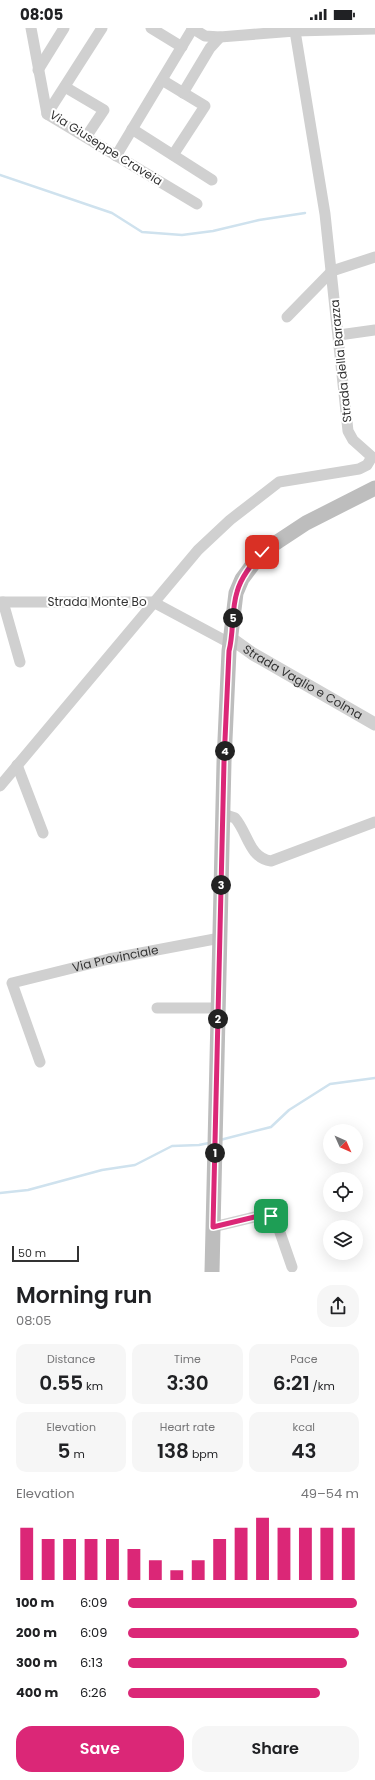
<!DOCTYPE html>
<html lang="en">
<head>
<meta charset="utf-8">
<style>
	body { margin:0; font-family:Poppins,sans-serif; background:#f6f6f6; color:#202124; height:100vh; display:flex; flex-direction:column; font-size:15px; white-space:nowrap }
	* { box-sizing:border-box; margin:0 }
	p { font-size:13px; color:#757577 }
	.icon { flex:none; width:22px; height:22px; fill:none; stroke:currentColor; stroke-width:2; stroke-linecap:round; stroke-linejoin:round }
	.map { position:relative; height:1244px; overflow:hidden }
	.panel { display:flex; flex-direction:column; background:#fff; flex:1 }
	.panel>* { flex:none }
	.needle { width:26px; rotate:135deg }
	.buttons { position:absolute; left:323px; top:1096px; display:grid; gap:8px }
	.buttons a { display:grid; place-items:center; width:40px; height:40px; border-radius:50%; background:#fff; box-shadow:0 4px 16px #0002; font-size:20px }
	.scale { position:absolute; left:12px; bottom:10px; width:67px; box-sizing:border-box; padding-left:4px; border:2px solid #333; border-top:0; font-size:11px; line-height:14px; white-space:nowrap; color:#333; -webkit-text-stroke:3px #fff; paint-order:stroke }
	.pin { position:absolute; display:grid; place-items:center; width:34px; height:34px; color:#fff; margin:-17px; border-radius:8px; box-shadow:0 2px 6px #0006 }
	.km { position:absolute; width:20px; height:20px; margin:-10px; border-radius:50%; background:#222; color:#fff; font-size:11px; line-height:20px; text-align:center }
	.round { display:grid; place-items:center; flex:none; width:42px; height:42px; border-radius:16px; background:#f6f6f6 }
	.headline { display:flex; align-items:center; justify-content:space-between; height:68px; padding:0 16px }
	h1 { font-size:22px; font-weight:600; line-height:30px }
	.figures { display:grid; grid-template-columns:repeat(3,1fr); gap:6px; height:68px; padding:4px 16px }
	.figures div { display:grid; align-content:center; border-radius:10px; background:#f6f6f6; text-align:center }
	.figures b { font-size:20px; font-weight:600 }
	.figures small { font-size:11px; font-weight:400 }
	.figures p { font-size:11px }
	.chart { height:112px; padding:8px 16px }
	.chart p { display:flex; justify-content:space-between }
	.chart svg { width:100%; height:72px; margin-top:4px; stroke:#db2777; stroke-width:6 }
	.button { display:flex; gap:8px; margin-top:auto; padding:8px 16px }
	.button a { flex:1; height:46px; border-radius:16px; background:#db2777; color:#fff; font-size:16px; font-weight:600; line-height:46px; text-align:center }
	.button a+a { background:#f6f6f6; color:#202124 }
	ul { padding:0 16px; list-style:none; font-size:13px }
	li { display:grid; grid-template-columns:64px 48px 1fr; align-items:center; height:30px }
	li i { height:10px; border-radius:5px; background:#db2777 }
	.status { display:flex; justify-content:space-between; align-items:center; height:28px; padding:0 20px; background:#fff; direction:ltr }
	.status svg { height:11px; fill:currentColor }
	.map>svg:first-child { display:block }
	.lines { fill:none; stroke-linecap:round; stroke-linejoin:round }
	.stream { stroke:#cfe2ee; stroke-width:2.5 }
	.minor { stroke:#d0d0d0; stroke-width:11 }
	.tertiary { stroke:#d0d0d0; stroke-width:13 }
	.secondary { stroke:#bdbdbd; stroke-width:15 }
	.route-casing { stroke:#fff; stroke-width:8 }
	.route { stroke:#db2777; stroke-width:5 }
	.labels { text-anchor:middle; stroke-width:4; stroke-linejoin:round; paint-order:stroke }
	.street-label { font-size:12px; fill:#333; stroke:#fff }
</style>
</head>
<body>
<div class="status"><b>08:05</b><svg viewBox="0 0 49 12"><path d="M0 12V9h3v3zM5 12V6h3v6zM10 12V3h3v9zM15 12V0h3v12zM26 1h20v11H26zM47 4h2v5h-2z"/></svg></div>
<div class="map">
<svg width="375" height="1244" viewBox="0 0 375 1244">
	<rect width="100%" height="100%" fill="#fff"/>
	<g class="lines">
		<!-- stream -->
		<path class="stream" d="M 0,147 L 112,185 L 142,204 L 182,207 L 213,203 L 259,192 L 305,185
			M 220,1112 L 271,1099 L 289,1082 L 330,1056 L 375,1050
			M 0,1165 L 28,1162 L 102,1142 L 135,1137 L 172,1118 L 199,1117 L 209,1115"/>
		<!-- minor -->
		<g class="minor">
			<path d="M 31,0 L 47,86 L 197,176"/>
			<path d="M 151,0 L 182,19"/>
			<path d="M 192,0 L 205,8 L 220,9 L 295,3 L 375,1"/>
			<path d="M 38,42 L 64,0"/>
			<path d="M 162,52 L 205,78 L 173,127"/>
			<path d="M 65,59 L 104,82 L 86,109"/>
			<path d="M 183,65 L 210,20 L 220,9"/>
			<path d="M 47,86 L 102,0"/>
			<path d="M 132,101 L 212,152"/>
			<path d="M 116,128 L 193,0"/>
			<path d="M 332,243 L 375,229"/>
			<path d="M 287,289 L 332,243"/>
			<path d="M 339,307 L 375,302"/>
			<path d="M 0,574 L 153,574 L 224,612 L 232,611"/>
			<path d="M 3,574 L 20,634"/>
			<path d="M 17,737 L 43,805"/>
			<path d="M 0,758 L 198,522 L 230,492 L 279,454 L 359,441 L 367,437 L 372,429 L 353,412 L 348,403 L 325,186 L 295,3"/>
			<path d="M 223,786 L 235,790 C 248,805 249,830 271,833 L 375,794"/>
			<path d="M 157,980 L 218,980"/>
			<path id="s1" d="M 40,1034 L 12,955 L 109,931 L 220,910"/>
			<path d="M 213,1199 L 263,1187 L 271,1188 L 276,1193 L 292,1239"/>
		</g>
		<!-- tertiary -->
		<path class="tertiary" id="s2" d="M 232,611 L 253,626 L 375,696"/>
		<!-- secondary -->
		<path class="secondary" d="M 212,1244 L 224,734 L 229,623 L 236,565 L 242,551 L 262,524 L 306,495 L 375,460"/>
	</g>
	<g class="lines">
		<defs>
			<path id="route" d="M 262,524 C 252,536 241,549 237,564 C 231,583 234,604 229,623 L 224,734 L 213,1199 L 263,1187 L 271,1188"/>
		</defs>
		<!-- route casing -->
		<use href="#route" class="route-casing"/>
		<!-- route -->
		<use href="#route" class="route"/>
	</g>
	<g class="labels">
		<!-- street labels -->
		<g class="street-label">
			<text transform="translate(106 120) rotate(32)" y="4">Via Giuseppe Craveia</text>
			<text transform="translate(341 333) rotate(-96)" y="4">Strada della Barazza</text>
			<text x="97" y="578">Strada Monte Bo</text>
			<text dy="4" stroke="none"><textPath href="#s2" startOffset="83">Strada Vaglio e Colma</textPath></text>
			<text dy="4" stroke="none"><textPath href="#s1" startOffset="190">Via Provinciale</textPath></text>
		</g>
	</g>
</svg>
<div class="buttons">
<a><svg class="needle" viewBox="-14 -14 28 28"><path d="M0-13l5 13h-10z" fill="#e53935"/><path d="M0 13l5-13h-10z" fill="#757577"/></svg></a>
<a><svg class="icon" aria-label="locate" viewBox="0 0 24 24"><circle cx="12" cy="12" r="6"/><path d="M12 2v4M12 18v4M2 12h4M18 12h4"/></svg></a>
<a><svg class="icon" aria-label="layers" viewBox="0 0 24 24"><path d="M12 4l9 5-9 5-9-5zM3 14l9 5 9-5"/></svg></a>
</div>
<div class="scale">50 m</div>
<div class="pin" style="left:271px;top:1188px;background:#1e9e55"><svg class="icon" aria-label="arrive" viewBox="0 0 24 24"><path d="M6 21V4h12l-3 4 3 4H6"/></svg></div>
<div class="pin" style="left:262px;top:524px;background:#d93025"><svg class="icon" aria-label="check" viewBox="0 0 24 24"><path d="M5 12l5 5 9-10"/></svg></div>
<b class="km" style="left:215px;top:1125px">1</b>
<b class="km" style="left:218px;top:991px">2</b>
<b class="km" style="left:221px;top:857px">3</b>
<b class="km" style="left:225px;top:723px">4</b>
<b class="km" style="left:233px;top:590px">5</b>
</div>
<section class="panel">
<div class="headline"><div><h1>Morning run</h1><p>08:05</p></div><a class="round"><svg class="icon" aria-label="share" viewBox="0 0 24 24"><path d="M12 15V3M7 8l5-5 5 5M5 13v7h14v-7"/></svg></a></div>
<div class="figures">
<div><p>Distance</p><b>0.55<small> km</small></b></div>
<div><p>Time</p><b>3:30</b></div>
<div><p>Pace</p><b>6:21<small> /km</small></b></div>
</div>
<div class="figures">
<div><p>Elevation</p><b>5<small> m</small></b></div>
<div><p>Heart rate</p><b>138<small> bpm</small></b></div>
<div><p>kcal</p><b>43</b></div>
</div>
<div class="chart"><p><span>Elevation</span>49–54 m</p>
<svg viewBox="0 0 160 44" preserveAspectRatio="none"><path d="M5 44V12M15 44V19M25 44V19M35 44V19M45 44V19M55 44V25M65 44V32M75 44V38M85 44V32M95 44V19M105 44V12M115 44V6M125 44V12M135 44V12M145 44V12M155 44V12"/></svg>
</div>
<ul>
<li><b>100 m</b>6:09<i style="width:99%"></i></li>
<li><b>200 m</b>6:09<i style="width:100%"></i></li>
<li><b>300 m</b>6:13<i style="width:95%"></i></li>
<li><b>400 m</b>6:26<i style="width:83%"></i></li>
</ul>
<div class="button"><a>Save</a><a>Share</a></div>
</section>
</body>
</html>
